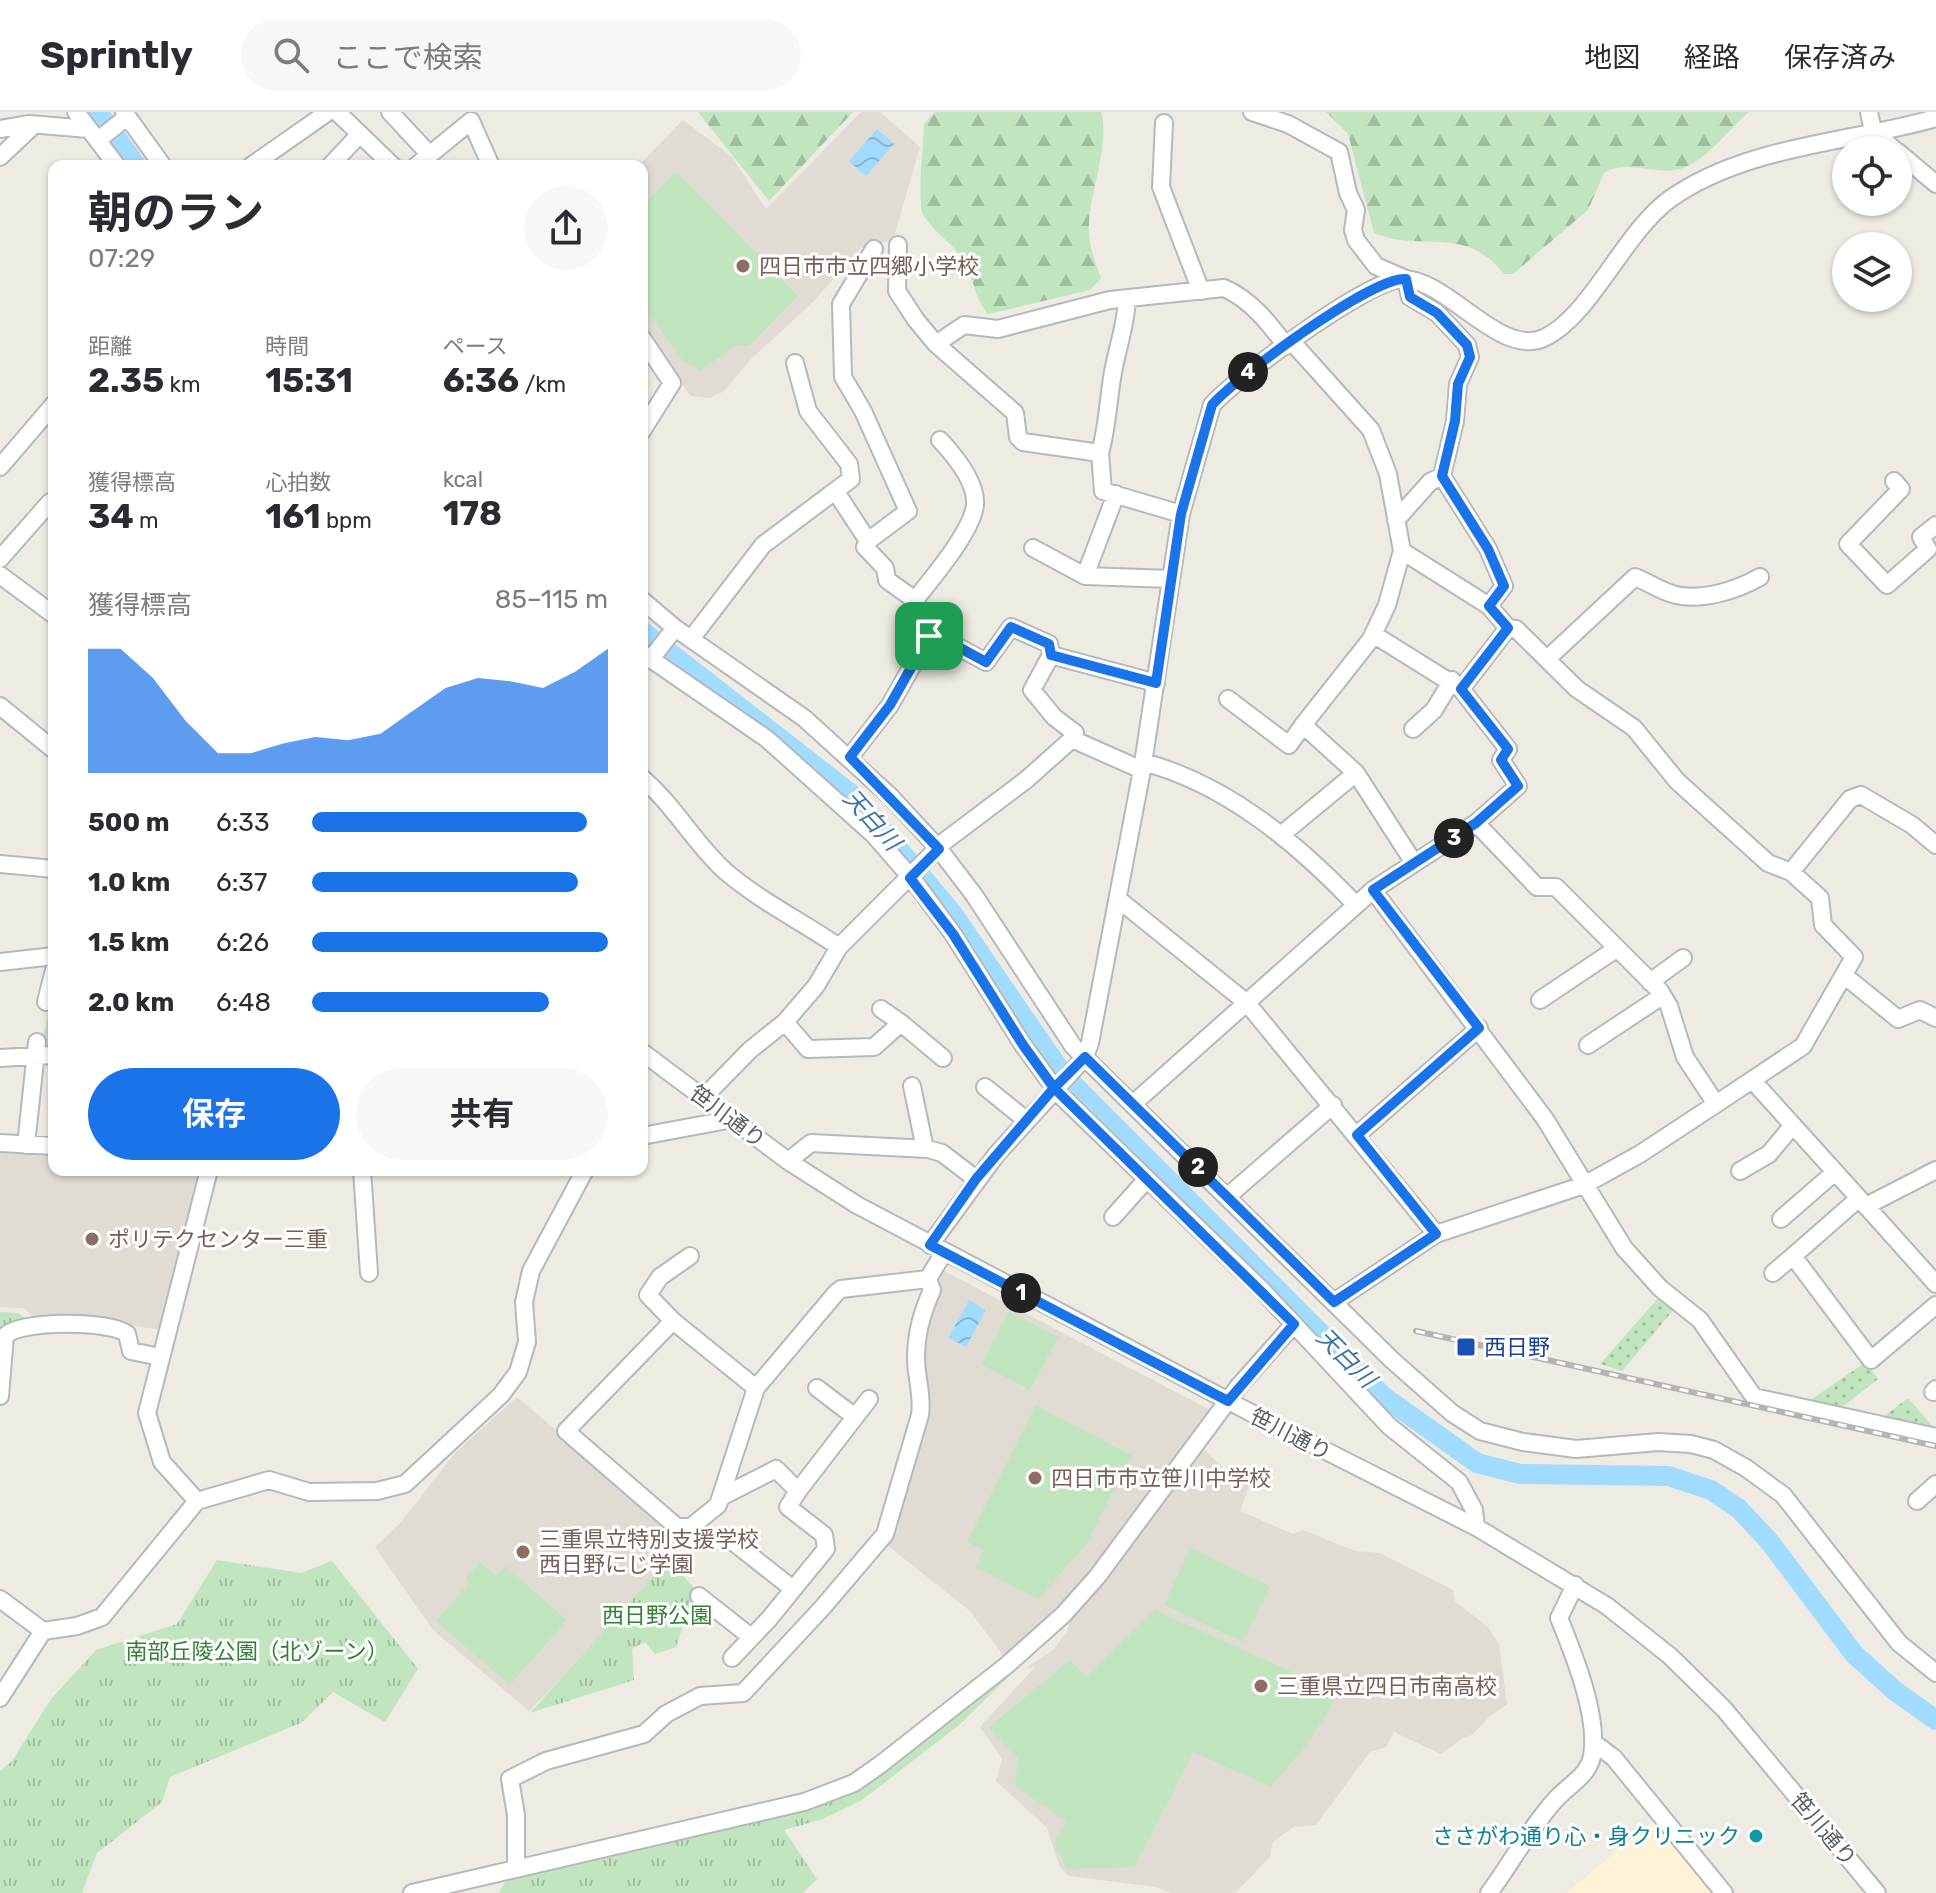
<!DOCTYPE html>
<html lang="ja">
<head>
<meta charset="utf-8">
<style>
	body { margin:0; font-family:Rubik,"Noto Sans JP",sans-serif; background:#f7f7f7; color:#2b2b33; height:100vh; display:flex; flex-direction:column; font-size:30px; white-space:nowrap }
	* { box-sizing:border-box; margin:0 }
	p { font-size:26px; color:#7c7c81 }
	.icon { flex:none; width:44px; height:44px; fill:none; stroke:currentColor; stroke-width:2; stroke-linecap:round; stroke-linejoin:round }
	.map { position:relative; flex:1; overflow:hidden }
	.details { position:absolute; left:48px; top:48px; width:600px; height:1016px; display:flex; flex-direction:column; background:#fff; border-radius:16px; box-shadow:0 2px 6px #0004 }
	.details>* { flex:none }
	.buttons { position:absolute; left:1832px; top:24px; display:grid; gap:16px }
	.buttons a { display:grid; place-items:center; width:80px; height:80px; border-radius:50%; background:#fff; box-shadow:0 2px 6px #0004; font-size:40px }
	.pin { position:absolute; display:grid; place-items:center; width:68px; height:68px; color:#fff; margin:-34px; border-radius:16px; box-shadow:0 4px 12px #0006 }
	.km { position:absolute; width:40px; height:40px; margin:-20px; border-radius:50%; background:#222; color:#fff; font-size:22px; line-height:40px; text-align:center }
	.round { display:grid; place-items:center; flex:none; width:84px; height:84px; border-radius:42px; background:#f7f7f7 }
	.headline { display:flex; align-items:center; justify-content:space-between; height:136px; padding:0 40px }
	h1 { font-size:44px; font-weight:700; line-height:60px }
	.metrics { display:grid; grid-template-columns:repeat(3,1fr); gap:12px; height:136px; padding:8px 40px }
	.metrics div { display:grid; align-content:center }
	.metrics b { font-size:34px; font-weight:700 }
	.metrics small { font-size:22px; font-weight:400 }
	.metrics p { font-size:22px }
	.chart { height:224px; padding:16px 40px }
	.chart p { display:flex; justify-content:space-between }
	.chart svg { width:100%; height:144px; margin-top:8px; fill:#1a73e8; opacity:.7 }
	.action { display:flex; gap:16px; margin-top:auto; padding:16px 40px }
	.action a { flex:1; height:92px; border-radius:48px; background:#1a73e8; color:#fff; font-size:32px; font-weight:700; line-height:92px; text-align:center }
	.action a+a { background:#f7f7f7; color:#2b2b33 }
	ul { padding:0 40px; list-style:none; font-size:26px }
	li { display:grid; grid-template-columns:128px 96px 1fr; align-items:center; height:60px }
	li i { height:20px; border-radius:10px; background:#1a73e8 }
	header { display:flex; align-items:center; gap:48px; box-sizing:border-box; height:112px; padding:0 40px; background:#fff; border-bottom:2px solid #e1e1e2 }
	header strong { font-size:38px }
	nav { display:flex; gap:44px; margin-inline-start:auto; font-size:28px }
	.search { width:560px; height:72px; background:#f7f7f7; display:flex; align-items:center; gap:20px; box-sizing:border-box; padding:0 28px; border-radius:44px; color:#7c7c81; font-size:30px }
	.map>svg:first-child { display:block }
	.commercial { fill:#fef3d7 }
	.education { fill:#e0dcd3 }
	.grass { fill:url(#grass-dots) }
	.forest { fill:url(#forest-firs) }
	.park { fill:url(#park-tufts) }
	.pitch { fill:#c1e5bf }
	.water { fill:url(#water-waves) }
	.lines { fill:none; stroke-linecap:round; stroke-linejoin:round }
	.river { stroke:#a1dbff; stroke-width:20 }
	.minor-casing { stroke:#b5b9bd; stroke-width:20 }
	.minor { stroke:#fff; stroke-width:16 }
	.rail-casing { stroke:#b3b4b4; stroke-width:6 }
	.rail { stroke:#fff; stroke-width:3; stroke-dasharray:9; stroke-linecap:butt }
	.route-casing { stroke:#fff; stroke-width:16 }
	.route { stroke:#1a73e8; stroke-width:10 }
	.education-dot { fill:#8d6e63; stroke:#fff; stroke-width:3 }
	.transit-dot { fill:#1a4fb4; stroke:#fff; stroke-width:3 }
	.culture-dot { fill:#0f9aa8; stroke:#fff; stroke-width:3 }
	.labels { text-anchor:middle; stroke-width:6; stroke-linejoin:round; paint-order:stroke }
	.education-label { font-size:22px; fill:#785e54; stroke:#fff; text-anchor:start }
	.street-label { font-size:22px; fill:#5b5f63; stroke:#fff }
	.transit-label { font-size:22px; fill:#164399; stroke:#fff; text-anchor:start }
	.park-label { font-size:22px; fill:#348134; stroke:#fff }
	.culture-label { font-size:22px; fill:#0d838f; stroke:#fff; text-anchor:end }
	.water-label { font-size:24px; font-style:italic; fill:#3c76a7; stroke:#fff }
</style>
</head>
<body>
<header>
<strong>Sprintly</strong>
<div class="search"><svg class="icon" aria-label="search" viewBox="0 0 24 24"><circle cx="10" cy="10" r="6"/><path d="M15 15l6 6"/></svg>ここで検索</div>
<nav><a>地図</a><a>経路</a><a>保存済み</a></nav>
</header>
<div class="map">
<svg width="1936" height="1781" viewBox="0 0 1936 1781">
	<defs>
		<pattern id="grass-dots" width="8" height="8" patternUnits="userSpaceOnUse" patternTransform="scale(2)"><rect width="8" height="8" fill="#c1e5bf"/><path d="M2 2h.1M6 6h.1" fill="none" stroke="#a0bd9f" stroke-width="1.8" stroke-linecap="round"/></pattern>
		<pattern id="forest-firs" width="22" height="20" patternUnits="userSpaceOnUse" patternTransform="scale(2)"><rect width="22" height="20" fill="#c1e5bf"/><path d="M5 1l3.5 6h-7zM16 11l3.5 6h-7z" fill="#a0bd9f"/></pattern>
		<pattern id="park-tufts" width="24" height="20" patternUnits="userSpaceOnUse" patternTransform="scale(2)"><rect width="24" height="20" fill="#c1e5bf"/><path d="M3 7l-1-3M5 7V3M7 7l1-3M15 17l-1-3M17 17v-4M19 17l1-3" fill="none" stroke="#a0bd9f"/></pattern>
		<pattern id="water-waves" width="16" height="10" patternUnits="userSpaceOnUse" patternTransform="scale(2)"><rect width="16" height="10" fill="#a1dbff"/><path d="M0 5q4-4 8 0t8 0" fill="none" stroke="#86b5d2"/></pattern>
	</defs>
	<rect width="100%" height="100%" fill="#eeebe2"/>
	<!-- commercial -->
	<path class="commercial" d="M 1654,1708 L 1715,1781 L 1566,1781 Z"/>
	<!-- education -->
	<path class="education" d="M 861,0 L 880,0 L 920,35 L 893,128 L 860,136 L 815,188 L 750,248 L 724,279 L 710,286 L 691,284 L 642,220 L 642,54 L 638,54 L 683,8 L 732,45 L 766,97 Z
		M 0,1041 L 54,1043 L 54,1058 L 202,1058 L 162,1218 L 106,1210 L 35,1207 L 24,1196 L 0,1195 Z
		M 944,1159 L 1214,1300 L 1077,1481 L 1005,1546 L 970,1499 L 882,1429 L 902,1379 L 923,1209 Z
		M 517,1285 L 681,1425 L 652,1466 L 585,1543 L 529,1599 L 433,1518 L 375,1435 L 402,1409 L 454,1342 Z
		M 1204,1337 L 1225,1358 L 1251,1369 L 1240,1399 L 1293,1422 L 1303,1418 L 1355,1439 L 1380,1441 L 1453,1478 L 1455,1489 L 1488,1515 L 1499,1532 L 1507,1592 L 1489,1605 L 1472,1623 L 1463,1626 L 1441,1642 L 1394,1620 L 1386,1635 L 1370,1640 L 1316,1713 L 1293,1715 L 1273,1730 L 1270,1745 L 1235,1781 L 1172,1781 L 1155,1775 L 1069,1764 L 1060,1755 L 1047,1716 L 996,1669 L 1002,1647 L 980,1615 L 1035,1555 L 1026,1556 L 1053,1538 L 1067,1520 L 1074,1495 Z"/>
	<!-- grass -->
	<path class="grass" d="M 1660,1184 L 1676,1195 L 1622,1259 L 1600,1252 Z
		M 1866,1250 L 1878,1267 L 1837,1299 L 1806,1291 Z
		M 1908,1286 L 1936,1318 L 1879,1308 Z"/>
	<!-- forest -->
	<path class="forest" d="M 698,0 L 853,0 L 769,89 Z
		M 935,0 L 1101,0 C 1110,31 1090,80 1089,112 C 1088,132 1094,148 1101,166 L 1090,178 L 988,202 C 974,187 974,163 962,146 C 952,131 934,120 924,104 C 916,92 924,32 924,12 Z
		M 1326,0 L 1749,0 C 1728,18 1709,46 1683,56 C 1657,65 1629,46 1604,61 L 1588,98 L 1513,162 L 1504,162 C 1466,112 1421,141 1374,121 L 1348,22 Z"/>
	<!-- park -->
	<path class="park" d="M 54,877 L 54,940 L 41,936 Z
		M 0,1200 L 19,1201 L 31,1211 L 0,1223 Z
		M 681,1425 L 685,1428 L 670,1449 L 695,1477 L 676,1535 L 655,1542 L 645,1530 L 632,1537 L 634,1568 L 530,1601 L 652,1466 Z
		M 217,1448 L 301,1461 L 332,1449 L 418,1557 L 385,1610 L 333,1580 L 301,1611 L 170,1665 L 162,1690 L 97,1741 L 82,1781 L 0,1781 L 0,1659 L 12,1649 L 51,1587 L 96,1538 L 177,1512 Z
		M 1054,1521 L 959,1613 L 862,1688 L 823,1707 L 784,1718 L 817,1767 L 803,1781 L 499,1781 L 507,1766 L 813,1693 Z"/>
	<!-- pitch -->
	<path class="pitch" d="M 676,59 L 798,184 L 749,234 L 735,234 L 700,259 L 683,249 L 642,193 L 642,95 Z
		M 1009,1199 L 1058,1225 L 1030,1278 L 981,1252 Z
		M 1036,1293 L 1131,1343 L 1086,1433 L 1038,1487 L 976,1455 L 984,1438 L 967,1430 Z
		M 1190,1436 L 1270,1474 L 1243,1530 L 1164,1493 Z
		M 480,1450 L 496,1464 L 505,1454 L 567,1508 L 510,1573 L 436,1509 L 469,1471 L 465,1467 Z
		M 1155,1498 L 1327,1576 L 1333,1592 L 1308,1631 L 1271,1675 L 1193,1640 L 1135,1755 L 1067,1757 L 1054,1731 L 1067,1710 L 1015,1674 L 1018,1645 L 988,1616 L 1070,1548 L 1086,1565 Z"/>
	<!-- water -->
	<path class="water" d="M 877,17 L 894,32 L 866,64 L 849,49 Z
		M 969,1188 L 986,1198 L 966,1235 L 948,1226 Z"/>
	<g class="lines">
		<!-- river -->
		<path class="river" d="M 98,0 L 137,54
			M 642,519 L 855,685 L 953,802 L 1062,961 L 1384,1285 L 1477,1351 L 1520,1362 L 1668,1364 L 1711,1378 L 1739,1397 L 1769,1429 L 1854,1542 L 1895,1579 L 1936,1608"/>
		<defs>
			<path id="minor" d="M 76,0 L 117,54
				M 124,0 L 163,54
				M 337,0 L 393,54
				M 390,0 L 430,43
				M 1252,0 L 1288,12 L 1339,40 L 1348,81 L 1356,98 L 1353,118 L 1356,128 L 1376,154 L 1406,167 L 1410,185 L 1437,201 L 1467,233 L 1470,245 L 1458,272 L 1455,309 L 1442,364 L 1488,437 L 1504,474 L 1489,494
				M 1869,0 L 1873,19 L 1895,38
				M 1164,11 L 1161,75 L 1201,179
				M 0,17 L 29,12 L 89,17
				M 98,28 L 127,5
				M 1898,40 L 1936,72
				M 0,45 L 34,13
				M 251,54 L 328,0
				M 330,54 L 359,23
				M 416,54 L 471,9 L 491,54
				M 898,133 L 897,179 L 916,208 L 936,232 L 1015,301 L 1018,325 L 1023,330 L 1100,341 L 1103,379 L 1181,402
				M 642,226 L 672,271 L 642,319
				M 1292,230 L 1371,318 L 1388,362 L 1402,439 L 1387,493 L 1371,527 L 1303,613 L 1356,661 L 1414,751
				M 936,232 L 964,213 L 998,217 L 1110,188 L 1224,176 C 1250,187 1270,212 1286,234
				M 1100,341 C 1107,316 1108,292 1112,266 C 1116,239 1126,215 1127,186
				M 0,355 L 54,292
				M 1894,369 L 1901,377 L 1848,432 L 1887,473 L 1928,437 L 1921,425 L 1936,413
				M 836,380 L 868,429 L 865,435 L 885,456 L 887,468 L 915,488
				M 1396,408 L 1430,370 L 1442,364
				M 868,429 L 908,399 L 863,299 L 843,265 L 841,192 L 874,137
				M 1033,436 L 1085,464 L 1171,467
				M 0,447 L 50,390 L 54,394
				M 0,463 L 54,503
				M 1085,464 L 1116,382
				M 642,488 L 675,516 L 804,606 L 890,684 L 939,737 L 974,783 L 1073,934 L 1392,1248 L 1452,1301 L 1480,1319 L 1523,1330 L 1576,1337 L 1658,1330 L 1691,1332 L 1714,1338 L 1746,1356 L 1783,1383 L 1899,1531 L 1936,1561
				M 1373,522 L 1461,577
				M 929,524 L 915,488 C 932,466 972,420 975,393 C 977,370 954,343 940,328
				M 691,527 L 763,433 L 851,367 L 849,352 L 808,299 L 795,251
				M 642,541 L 767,627 L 873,722 L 914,769 L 953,822 L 1023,933 L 1059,982 L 1260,1176 L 1389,1314 L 1459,1370 L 1474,1398 L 1476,1415
				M 1051,543 L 1032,578 L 1054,605 L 1075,621 L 1072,627
				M 1547,547 L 1635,465 C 1648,470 1662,480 1676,483 C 1703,489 1737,478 1760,465
				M 650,548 L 675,516
				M 1228,587 L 1289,633 L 1303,613
				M 0,594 L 54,638
				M 1413,617 L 1434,598 L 1452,568
				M 1072,627 L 1142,658
				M 850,645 L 890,593 L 929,524 L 938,524 L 986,550 L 1011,515 L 1049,532 L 1051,543 L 1156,571
				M 1143,650 C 1227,672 1298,732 1356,793
				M 642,666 C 675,694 694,731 725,759 C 760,789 801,809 839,835
				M 1476,711 L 1537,775 L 1556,775 L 1660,879 L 1669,894 L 1685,945 L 1716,992
				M 1281,723 L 1356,661
				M 0,752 L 54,757
				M 1791,760 L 1850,687 L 1861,683 L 1912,713 L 1936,733
				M 1373,778 L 1545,1007 L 1624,1136 L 1660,1176 L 1700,1208 L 1754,1285 L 1936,1325
				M 1118,787 L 1247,891 L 1436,1122
				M 0,850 L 54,844
				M 1845,864 L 1898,907 L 1920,898 L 1936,906
				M 1650,870 L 1683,846
				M 1540,888 L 1616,837
				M 46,890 L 54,858
				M 881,897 L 901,911
				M 785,910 L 808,937 L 874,935 L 901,911 L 943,946
				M 1588,933 L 1662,884
				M 642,940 L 788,1049 L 857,1093 L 1257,1304 L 1476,1415 L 1607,1494 L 1670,1544 L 1724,1597 L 1877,1781
				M 0,946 L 54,943
				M 1752,968 L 1866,1094 L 1936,1058
				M 912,974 L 925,1037
				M 985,975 L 1026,1008
				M 703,986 L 750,938 L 785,910 L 816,874 L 839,835 L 945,729 L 1026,668 L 1072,627
				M 1134,991 L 1373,778 L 1476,711 L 1518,674 L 1501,648 L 1508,637 L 1461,577 L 1508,516
				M 1357,1023 L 1479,916
				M 642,1024 L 733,1007
				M 0,1031 L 54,1034
				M 26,1033 L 37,930
				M 788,1049 L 811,1031 L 928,1037 L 942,1041 L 976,1067
				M 362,1058 L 369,1161
				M 1740,1059 L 1769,1042 L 1793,1013
				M 1228,1084 L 1333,993
				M 1857,1088 L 1793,1144 L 1871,1248 L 1936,1193
				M 1866,1094 L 1936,1172
				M 1113,1105 L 1147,1067
				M 1781,1107 L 1835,1060
				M 930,1133 L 996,1043 L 1085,945 L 1090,931 L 1142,658 L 1181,402 L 1212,293 C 1236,266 1369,167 1402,167 C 1447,166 1499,246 1544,226 C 1591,204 1624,120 1670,87 C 1746,33 1850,31 1936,6
				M 1773,1161 L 1793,1144
				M 1334,1190 L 1436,1122 L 1584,1073 L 1640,1042 L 1716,992 L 1803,934 L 1854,845 L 1823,813 L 1820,786 L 1791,760 L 1768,751 L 1677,669 L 1634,616 L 1577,577 L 1516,517 L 1508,516 L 1489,494 L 1402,439
				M 673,1209 L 648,1183 L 660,1165 L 690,1144
				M 756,1276 L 673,1209 L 566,1319 L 677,1415 L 691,1415 L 718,1393 L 756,1276 L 836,1181 L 841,1177 L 928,1167
				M 817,1276 L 855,1305
				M 1933,1280 L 1936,1277
				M 0,1284 L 5,1224 C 19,1208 110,1208 127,1222 L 131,1239 L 160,1245
				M 721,1385 L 776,1357 L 798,1379 L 869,1287
				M 197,1389 L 162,1350 L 147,1301 L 209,1058
				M 1917,1389 L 1936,1372
				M 732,1429 L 793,1477
				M 699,1484 L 751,1525
				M 0,1487 L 43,1519
				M 732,1546 L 769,1507 L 826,1437 L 824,1423 L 788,1395 L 798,1379
				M 0,1586 L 43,1519 L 77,1514 L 102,1505 L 197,1389 L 269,1368 L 309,1380 L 377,1379 L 405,1372 L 501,1283 L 518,1260 L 527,1230 L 524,1190 L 531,1159 L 585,1058
				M 1593,1630 L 1614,1646 L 1724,1781
				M 516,1756 L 516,1703 L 510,1667 L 546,1649 L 644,1622 L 666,1602 L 700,1584 L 743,1581 L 823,1495 L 885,1422 L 920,1303 C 923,1282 916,1266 916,1246 C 916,1221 922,1201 932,1178 L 928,1167 L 944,1140
				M 412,1781 L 804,1690 L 854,1671 L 881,1652 L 1007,1553 L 1063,1503 L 1097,1465 L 1238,1275 L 1294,1212
				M 1489,1781 C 1512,1750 1531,1714 1557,1686 C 1570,1672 1588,1664 1592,1644 C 1599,1604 1574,1543 1559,1506 L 1575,1473"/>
		</defs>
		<!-- minor casing -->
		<use href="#minor" class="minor-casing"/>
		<!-- minor -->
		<use href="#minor" class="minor"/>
		<defs>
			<path id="rail" d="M 1416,1219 L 1936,1334"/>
		</defs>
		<!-- rail casing -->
		<use href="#rail" class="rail-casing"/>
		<!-- rail -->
		<use href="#rail" class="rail"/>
	</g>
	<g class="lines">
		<defs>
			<path id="route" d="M 929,524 L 890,593 L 850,645 L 939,737 L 910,766 L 953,822 L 1023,933 L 1054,976 L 976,1067 L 930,1133 L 1228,1289 L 1294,1212 L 1054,976 L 1085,945 L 1334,1190 L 1436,1122 L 1357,1023 L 1479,916 L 1373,778 L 1476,711 L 1518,674 L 1501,648 L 1508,637 L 1461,577 L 1508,516 L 1489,494 L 1504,474 L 1488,437 L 1442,364 L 1455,309 L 1458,272 L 1470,245 L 1467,233 L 1437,201 L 1410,185 L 1406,167 C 1373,164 1236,265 1212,293 L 1181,402 L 1156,571 L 1051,543 L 1049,532 L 1011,515 L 986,550 L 938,524 L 929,524"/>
		</defs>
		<!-- route casing -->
		<use href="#route" class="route-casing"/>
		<!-- route -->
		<use href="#route" class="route"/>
	</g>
	<!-- markers -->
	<g class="education-dot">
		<circle cx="743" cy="154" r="8"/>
		<circle cx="92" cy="1127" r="8"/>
		<circle cx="1035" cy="1366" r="8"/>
		<circle cx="523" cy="1440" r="8"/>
		<circle cx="1261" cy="1574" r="8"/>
	</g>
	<rect class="transit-dot" x="1456" y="1225" width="20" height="20" rx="4"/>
	<circle class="culture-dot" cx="1756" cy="1724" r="8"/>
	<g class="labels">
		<!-- education labels -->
		<g class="education-label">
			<text x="759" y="162">四日市市立四郷小学校</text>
			<text x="108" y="1135">ポリテクセンター三重</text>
			<text x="1051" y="1374">四日市市立笹川中学校</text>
			<text x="539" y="1435">三重県立特別支援学校<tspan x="539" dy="25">西日野にじ学園</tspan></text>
			<text x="1277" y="1582">三重県立四日市南高校</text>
		</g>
		<!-- street labels -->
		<g class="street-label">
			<text transform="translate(728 1004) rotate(37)" y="8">笹川通り</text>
			<text transform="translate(1291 1322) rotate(27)" y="8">笹川通り</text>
			<text transform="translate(1824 1717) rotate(50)" y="8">笹川通り</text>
		</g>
		<!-- transit labels -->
		<g class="transit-label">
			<text x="1484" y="1243">西日野</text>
		</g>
		<!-- park labels -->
		<g class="park-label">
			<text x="657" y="1511">西日野公園</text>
			<text x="257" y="1547">南部丘陵公園（北ゾーン）</text>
		</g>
		<!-- culture labels -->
		<g class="culture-label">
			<text x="1740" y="1732">ささがわ通り心・身クリニック</text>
		</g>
		<!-- water labels -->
		<g class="water-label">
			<text transform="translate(872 708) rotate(48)" y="8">天白川</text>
			<text transform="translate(1346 1246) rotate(45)" y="8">天白川</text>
		</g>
	</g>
</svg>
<div class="buttons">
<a><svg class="icon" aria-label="locate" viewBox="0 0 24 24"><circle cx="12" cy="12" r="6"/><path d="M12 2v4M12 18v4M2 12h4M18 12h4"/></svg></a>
<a><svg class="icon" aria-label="layers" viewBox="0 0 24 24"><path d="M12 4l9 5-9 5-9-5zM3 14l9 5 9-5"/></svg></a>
</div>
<div class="pin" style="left:929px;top:524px;background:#1e9e55"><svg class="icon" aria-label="arrive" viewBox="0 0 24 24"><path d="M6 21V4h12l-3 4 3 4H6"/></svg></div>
<b class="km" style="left:1021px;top:1181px">1</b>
<b class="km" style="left:1198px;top:1055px">2</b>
<b class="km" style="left:1454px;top:726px">3</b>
<b class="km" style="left:1248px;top:260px">4</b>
<section class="details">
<div class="headline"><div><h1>朝のラン</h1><p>07:29</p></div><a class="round"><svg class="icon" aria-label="share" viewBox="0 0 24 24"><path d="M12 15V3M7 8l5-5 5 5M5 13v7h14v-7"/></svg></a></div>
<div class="metrics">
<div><p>距離</p><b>2.35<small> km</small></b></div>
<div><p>時間</p><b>15:31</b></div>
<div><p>ペース</p><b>6:36<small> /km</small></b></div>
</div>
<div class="metrics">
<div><p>獲得標高</p><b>34<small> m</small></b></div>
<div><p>心拍数</p><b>161<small> bpm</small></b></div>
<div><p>kcal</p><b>178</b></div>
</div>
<div class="chart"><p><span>獲得標高</span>85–115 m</p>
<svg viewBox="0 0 160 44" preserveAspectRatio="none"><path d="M0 44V6L10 6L20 15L30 28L40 38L50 38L60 35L70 33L80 34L90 32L100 25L110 18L120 15L130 16L140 18L150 13L160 6V44z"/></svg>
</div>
<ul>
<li><b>500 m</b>6:33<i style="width:93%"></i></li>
<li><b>1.0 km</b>6:37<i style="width:90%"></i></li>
<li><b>1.5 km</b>6:26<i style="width:100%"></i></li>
<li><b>2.0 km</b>6:48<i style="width:80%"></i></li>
</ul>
<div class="action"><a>保存</a><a>共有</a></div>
</section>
</div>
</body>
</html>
